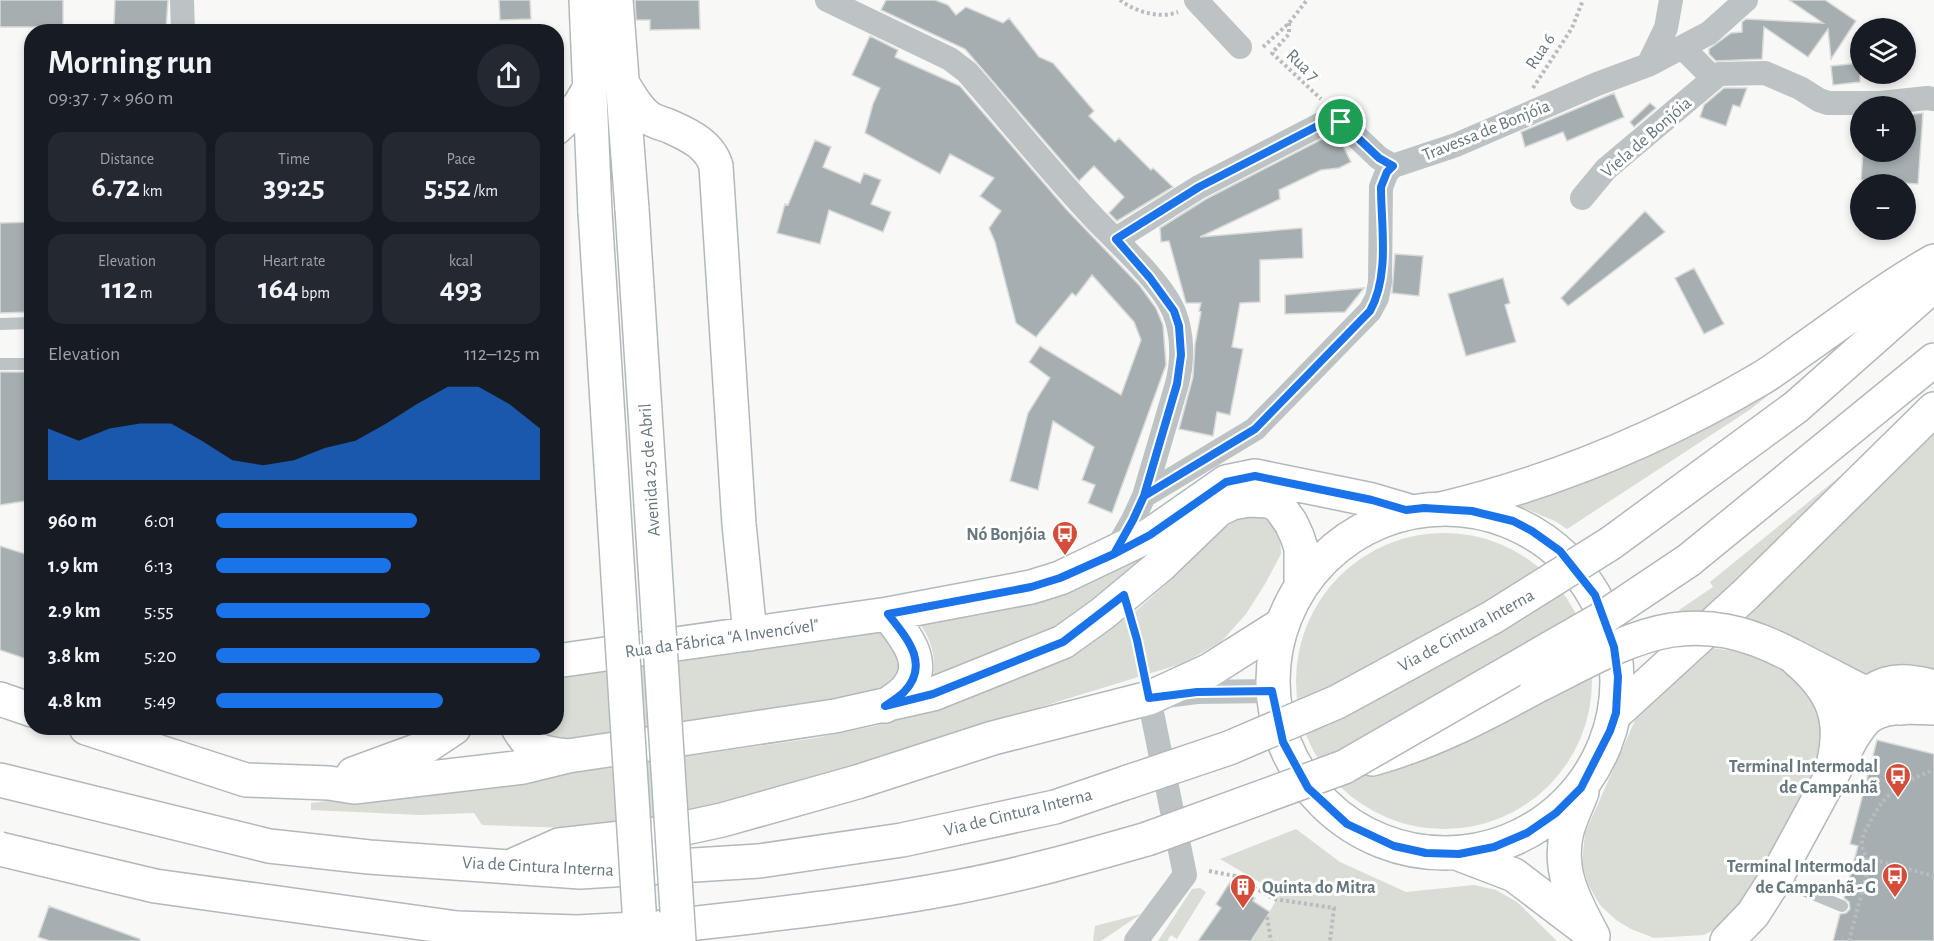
<!DOCTYPE html>
<html lang="en">
<head>
<meta charset="utf-8">
<style>
	body { margin:0; font-family:"Alegreya Sans",sans-serif; background:#242831; color:#f1f3f6; height:100vh; display:flex; flex-direction:column; font-size:22px; white-space:nowrap }
	* { box-sizing:border-box; margin:0 }
	p { font-size:20px; color:#9ea1a6 }
	.icon { flex:none; width:33px; height:33px; fill:none; stroke:currentColor; stroke-width:2; stroke-linecap:round; stroke-linejoin:round }
	.map { position:relative; flex:1; overflow:hidden }
	.details { position:absolute; left:24px; top:24px; width:540px; height:711px; display:flex; flex-direction:column; background:#171b24; border-radius:24px; box-shadow:0 3px 9px #0003 }
	.details>* { flex:none }
	.tools { position:absolute; left:1850px; top:18px; display:grid; gap:12px }
	.tools a { display:grid; place-items:center; width:66px; height:66px; border-radius:50%; background:#171b24; box-shadow:0 3px 9px #0003; font-size:30px }
	.pin { position:absolute; display:grid; place-items:center; width:51px; height:51px; color:#fff; margin:-26px; border:3px solid #fff; border-radius:50%; box-shadow:0 2px 6px #0007 }
	.round { display:grid; place-items:center; flex:none; width:63px; height:63px; border-radius:32px; background:#242831 }
	.headline { display:flex; align-items:center; justify-content:space-between; height:102px; padding:0 24px }
	h1 { font-size:33px; font-weight:600; line-height:45px }
	.figures { display:grid; grid-template-columns:repeat(3,1fr); gap:9px; height:102px; padding:6px 24px }
	.figures div { display:grid; align-content:center; border-radius:15px; background:#242831; text-align:center }
	.figures b { font-size:30px; font-weight:600 }
	.figures small { font-size:16px; font-weight:400 }
	.figures p { font-size:16px }
	.chart { height:168px; padding:12px 24px }
	.chart p { display:flex; justify-content:space-between }
	.chart svg { width:100%; height:108px; margin-top:6px; fill:#1a73e8; opacity:.7 }
	ul { padding:0 24px; list-style:none; font-size:20px }
	li { display:grid; grid-template-columns:96px 72px 1fr; align-items:center; height:45px }
	li i { height:15px; border-radius:8px; background:#1a73e8 }
	.map>svg:first-child { display:block }
	.green { fill:#d9ddd5 }
	.building { fill:#a5afb2; stroke:#dadad8; stroke-width:1.5 }
	.lines { fill:none; stroke-linecap:round; stroke-linejoin:round }
	.secondary-casing { stroke:#b2b9bc; stroke-width:36 }
	.highway-casing { stroke:#b3b8ba; stroke-width:36 }
	.path { stroke:#b8bcbe; stroke-width:4; stroke-dasharray:3 3; stroke-linecap:butt }
	.lane { stroke:#bdc3c5; stroke-width:12 }
	.street { stroke:#bdc3c5; stroke-width:24 }
	.secondary { stroke:#fff; stroke-width:33 }
	.highway { stroke:#fff; stroke-width:33 }
	.secondary-bridge-casing { stroke:#b2b9bc; stroke-width:36; stroke-linecap:butt }
	.highway-bridge-casing { stroke:#b3b8ba; stroke-width:36; stroke-linecap:butt }
	.path-bridge { stroke:#b8bcbe; stroke-width:4; stroke-dasharray:3 3; stroke-linecap:butt }
	.secondary-bridge { stroke:#fff; stroke-width:33 }
	.highway-bridge { stroke:#fff; stroke-width:33 }
	.route-casing { stroke:#fff; stroke-width:12 }
	.route { stroke:#1a73e8; stroke-width:8 }
	.labels { text-anchor:middle; stroke-width:6; stroke-linejoin:round; paint-order:stroke }
	.street-label { font-size:18px; fill:#66777e; stroke:#fff }
	.poi-label { font-size:18px; font-weight:bold; fill:#66777e; stroke:#fff; text-anchor:end }
</style>
</head>
<body>
<div class="map">
<svg width="1934" height="941" viewBox="0 0 1934 941">
	<rect width="100%" height="100%" fill="#f8f8f6"/>
	<!-- green -->
	<path class="green" d="M 1787,380 L 1751,409 L 1567,529 L 1555,521 L 1509,502 Z
		M 1934,432 L 1934,672 L 1864,676 L 1819,649 L 1779,629 L 1738,617 Z
		M 1849,469 L 1711,613 L 1682,614 L 1679,610 L 1713,587 L 1710,582 Z
		M 1194,514 L 1089,606 L 1018,652 L 933,677 C 937,655 930,637 917,620 Z
		M 1269,515 L 1280,532 L 1281,554 L 1265,584 L 1246,614 L 1221,642 L 1184,663 L 1063,700 L 849,770 L 685,815 L 571,828 L 482,825 L 474,813 L 420,815 L 311,810 L 311,803 L 617,766 L 816,738 L 875,726 L 977,695 L 1079,649 L 1137,610 L 1180,572 L 1219,532 L 1242,516 Z
		M1296 681a148 148 0 1 1 296 0a148 148 0 1 1-296 0Z
		M 862,631 L 881,633 L 894,643 L 901,661 L 898,676 L 876,697 L 560,743 L 530,728 L 556,728 L 557,673 Z
		M 1700,646 L 1744,653 L 1762,659 L 1786,673 L 1806,691 L 1821,708 L 1826,751 L 1755,890 L 1718,928 L 1704,935 L 1654,938 L 1631,929 L 1616,920 L 1600,905 L 1588,884 L 1582,863 L 1585,833 L 1637,716 Z
		M 1296,829 L 1340,862 L 1406,892 L 1474,885 L 1496,890 L 1517,902 L 1557,941 L 1252,941 L 1280,894 L 1220,859 Z
		M 1200,888 L 1206,892 L 1177,939 L 1171,935 L 1167,941 L 1158,941 L 1192,889 Z
		M 1141,914 L 1101,941 L 1093,941 L 1095,926 Z"/>
	<!-- building -->
	<path class="building" d="M 0,0 L 63,0 L 63,27 L 0,27 Z
		M 115,0 L 168,0 L 166,28 L 114,25 Z
		M 499,0 L 530,0 L 531,19 L 500,20 Z
		M 635,0 L 699,0 L 700,29 L 650,30 L 650,20 L 636,20 Z
		M 886,0 L 935,0 L 948,5 L 956,15 L 966,7 L 1003,23 L 1009,18 L 1039,57 L 1053,63 L 1094,111 L 1089,116 L 1115,142 L 1119,138 L 1151,170 L 1153,168 L 1173,187 L 1117,221 L 1109,213 L 1124,197 L 1094,166 L 1079,181 L 965,49 L 881,10 Z
		M 1789,0 L 1825,0 L 1856,21 L 1831,59 L 1828,29 L 1808,57 L 1764,27 L 1762,59 L 1716,61 L 1709,54 L 1709,49 L 1731,33 L 1742,32 L 1742,22 L 1746,19 L 1823,23 Z
		M 870,36 L 898,50 L 895,57 L 960,86 L 1067,210 L 1140,286 L 1156,308 L 1163,325 L 1166,365 L 1112,513 L 1088,503 L 1095,485 L 1082,480 L 1094,447 L 1053,421 L 1038,490 L 1010,481 L 1028,413 L 1050,378 L 1029,362 L 1040,346 L 1121,395 L 1141,340 L 1134,322 L 1092,275 L 1076,296 L 1072,293 L 1036,337 L 1016,323 L 995,242 L 989,228 L 1001,211 L 980,196 L 994,178 L 950,154 L 940,174 L 865,133 L 873,104 L 880,88 L 852,75 Z
		M 1860,63 L 1860,82 L 1833,85 L 1831,66 Z
		M 1724,88 L 1747,88 L 1740,107 L 1733,105 L 1726,126 L 1700,117 L 1704,105 Z
		M 1614,93 L 1624,117 L 1567,141 L 1563,132 L 1525,147 L 1521,132 Z
		M 1650,103 L 1656,108 L 1634,127 L 1630,122 Z
		M 1923,113 L 1918,184 L 1861,180 L 1863,152 L 1905,152 L 1905,115 Z
		M 1332,134 L 1341,142 L 1351,162 L 1339,168 L 1321,170 L 1279,190 L 1280,199 L 1200,237 L 1302,228 L 1303,258 L 1260,260 L 1260,302 L 1240,303 L 1232,347 L 1243,349 L 1230,415 L 1217,412 L 1213,436 L 1179,429 L 1193,377 L 1195,344 L 1201,312 L 1199,311 L 1201,303 L 1186,303 L 1169,241 L 1161,242 L 1160,228 L 1206,199 Z
		M 815,140 L 831,147 L 823,167 L 860,183 L 864,173 L 881,180 L 871,204 L 891,212 L 883,232 L 829,210 L 820,244 L 777,233 L 785,204 L 788,205 Z
		M 1645,211 L 1665,232 L 1568,306 L 1561,298 Z
		M 32,222 L 32,312 L 0,313 L 0,223 Z
		M 1395,254 L 1423,256 L 1419,296 L 1392,293 Z
		M 1694,268 L 1724,324 L 1704,334 L 1675,278 Z
		M 1503,278 L 1510,303 L 1505,305 L 1516,342 L 1466,356 L 1448,294 Z
		M 1364,288 L 1345,312 L 1285,314 L 1285,295 Z
		M 0,372 L 32,372 L 32,500 L 0,505 Z
		M 0,546 L 32,556 L 32,661 L 0,650 Z
		M 1877,740 L 1934,754 L 1934,941 L 1833,941 L 1840,914 L 1846,913 L 1850,909 L 1849,902 L 1844,898 L 1858,846 L 1850,844 Z
		M 1230,882 L 1255,898 L 1253,901 L 1270,912 L 1251,941 L 1198,941 L 1221,908 L 1216,904 Z
		M 49,906 L 140,939 L 140,941 L 50,941 L 38,937 Z"/>
	<g class="lines">
		<defs>
			<path id="secondary" d="M 586,0 L 595,212
				M 616,0 L 632,209
				M 623,84 C 630,96 640,114 653,120 C 658,123 665,124 671,127 C 689,135 710,145 716,166 L 739,524 L 750,634
				M 556,128 L 579,106 L 589,89
				M1273 681a172 172 0 1 1 344 0a172 172 0 1 1-344 0Z
				M 1797,660 C 1832,690 1845,718 1833,765
				M 556,661 L 888,614 L 1031,587 L 1060,578 L 1150,535 L 1226,482 L 1255,476 L 1372,500 L 1406,510
				M 0,699 L 32,710
				M 885,706 C 891,702 899,697 904,692 C 931,664 905,637 888,614
				M 1848,712 C 1876,681 1895,676 1934,687
				M 86,728 L 246,780 L 329,783 L 354,787 L 523,767 L 568,756 L 835,716 L 933,694 L 1063,642 L 1102,614 L 1161,565 L 1218,510 L 1232,503 L 1248,500 L 1269,501 L 1279,506 L 1291,523 L 1297,536 L 1301,548 L 1301,584
				M 518,728 C 532,752 541,753 567,756
				M 353,774 L 424,748 L 454,728
				M 1582,792 C 1577,805 1571,817 1567,831 C 1557,871 1575,902 1593,936
				M 1459,854 L 1514,875 L 1585,929
				M 1727,941 L 1753,914 L 1776,878 L 1853,736 C 1857,731 1860,725 1865,720 C 1881,704 1913,707 1934,708"/>
			<path id="highway" d="M 1441,509 C 1555,482 1660,438 1760,379 C 1777,369 1793,356 1809,345 C 1850,316 1890,286 1934,261
				M 1611,543 L 1796,407 L 1934,285
				M 1689,560 L 1934,360
				M 1791,655 L 1880,701 L 1901,708
				M 1616,713 L 1745,595 L 1934,409
				M 1372,759 C 1431,743 1484,715 1537,686
				M 0,780 L 269,846 L 369,857 L 580,872 L 759,861 L 902,840 L 1055,807 L 1128,782
				M 516,864 L 559,845 L 657,834 L 722,820 L 857,782 L 993,738 L 1149,698 L 1210,670 L 1281,625
				M 655,928 C 756,916 857,906 957,887 C 1021,875 1084,857 1147,839"/>
		</defs>
		<!-- secondary casing -->
		<use href="#secondary" class="secondary-casing"/>
		<!-- highway casing -->
		<use href="#highway" class="highway-casing"/>
		<!-- path -->
		<path class="path" d="M 1120,0 C 1136,12 1159,19 1178,12
			M 1289,23 L 1289,34 L 1272,53 L 1321,99
			M 1263,47 L 1289,23 L 1307,0
			M 1533,88 L 1572,28 L 1583,0
			M 1063,541 L 1078,537
			M 1132,623 L 1143,671
			M 1869,861 L 1871,859 L 1934,876
			M 1874,867 L 1878,855
			M 1209,871 L 1235,876 L 1274,899 L 1334,908 L 1330,941
			M 1867,873 C 1869,857 1862,853 1862,842 C 1862,834 1868,827 1871,820 C 1887,790 1903,782 1934,770
			M 1267,917 L 1271,941"/>
		<!-- lane -->
		<path class="lane" d="M 0,324 L 32,323
			M 0,364 L 32,364
			M 1777,879 L 1842,906"/>
		<!-- street -->
		<path class="street" d="M 182,0 L 183,32
			M 827,0 L 950,59 L 967,72 C 1009,120 1050,171 1094,218 C 1117,242 1162,282 1174,312 C 1183,334 1183,361 1177,384 L 1144,496 L 1133,520 L 1114,553
			M 1196,0 L 1240,47
			M 1682,47 L 1713,78
			M 1648,65 L 1666,28 L 1671,0
			M 1582,198 L 1606,169 L 1719,74 L 1765,73 L 1800,88 L 1819,100 L 1828,103 L 1880,103 L 1927,98 L 1934,99
			M 1116,239 L 1199,187 L 1331,119 L 1341,122 L 1379,158 L 1393,166
			M 1144,496 L 1255,429 L 1370,311 L 1377,298 L 1380,282 L 1381,187 L 1387,172 L 1393,166 L 1456,145 L 1597,84 L 1648,65 L 1709,33 L 1746,0
			M 1136,941 L 1185,875 L 1149,698 L 1197,692 L 1272,691"/>
		<!-- secondary -->
		<use href="#secondary" class="secondary"/>
		<!-- highway -->
		<use href="#highway" class="highway"/>
		<defs>
			<path id="secondary-bridge" d="M 632,209 L 679,941
				M 595,212 L 641,941"/>
			<path id="highway-bridge" d="M 1537,686 C 1632,639 1686,600 1791,655
				M 1128,782 L 1229,748 L 1337,702 L 1493,617 L 1611,543
				M 1147,839 L 1344,767 L 1601,619 L 1689,560
				M 0,849 L 155,886 L 457,928 L 577,932 L 655,928"/>
		</defs>
		<!-- secondary-bridge casing -->
		<use href="#secondary-bridge" class="secondary-bridge-casing"/>
		<!-- highway-bridge casing -->
		<use href="#highway-bridge" class="highway-bridge-casing"/>
		<!-- path-bridge -->
		<path class="path-bridge" d="M 1849,941 L 1867,873 L 1874,867"/>
		<!-- secondary-bridge -->
		<use href="#secondary-bridge" class="secondary-bridge"/>
		<!-- highway-bridge -->
		<use href="#highway-bridge" class="highway-bridge"/>
	</g>
	<g class="lines">
		<defs>
			<path id="route" d="M 1341,122 L 1379,158 L 1393,166 L 1387,172 L 1381,187 C 1381,226 1390,275 1370,311 L 1255,429 L 1144,496 L 1133,520 L 1114,554 L 1060,578 L 1031,587 L 888,614 C 906,637 931,664 904,692 C 899,697 891,702 885,706 L 933,694 L 1063,642 L 1124,595 L 1137,640 L 1149,698 L 1197,692 L 1272,691 L 1283,742 L 1308,788 L 1347,824 L 1394,846 L 1426,853 L 1459,854 L 1494,847 L 1527,833 L 1556,813 L 1581,788 L 1610,731 L 1616,713 L 1618,677 L 1614,647 L 1595,595 L 1560,551 L 1532,531 L 1513,521 L 1472,511 L 1424,508 L 1406,510 L 1372,500 L 1255,476 L 1226,482 L 1150,535 L 1114,554 L 1133,520 L 1144,496 L 1177,384 L 1181,355 L 1179,326 L 1174,311 L 1150,278 L 1116,239 L 1199,187 L 1331,119 L 1341,122"/>
		</defs>
		<!-- route casing -->
		<use href="#route" class="route-casing"/>
		<!-- route -->
		<use href="#route" class="route"/>
	</g>
	<!-- icons -->
	<defs>
		<symbol id="bus-pin" viewBox="-11 -11 22 30"><path d="M0 17L-7.5 6A9.5 9.5 0 1 1 7.5 6Z" fill="#d44c3a" stroke="#fff"/><path d="M-5-6H5V4H4V6H2V4H-2V6H-4V4H-5ZM-3.5-4V0h7V-4ZM-3.5 1.2v1.5H-2V1.2ZM2 1.2v1.5H3.5V1.2Z" fill="#fff"/></symbol>
		<symbol id="building-pin" viewBox="-11 -11 22 30"><path d="M0 17L-7.5 6A9.5 9.5 0 1 1 7.5 6Z" fill="#d44c3a" stroke="#fff"/><path d="M-4-6H4V6H1V3H-1V6H-4ZM-2.5-4.3h1.7v1.8h-1.7ZM.8-4.3h1.7v1.8H.8ZM-2.5-1h1.7V.8h-1.7ZM.8-1h1.7V.8H.8Z" fill="#fff"/></symbol>
	</defs>
	<g fill-rule="evenodd">
		<use href="#bus-pin" x="1050" y="519" width="30" height="40"/>
		<use href="#bus-pin" x="1883" y="761" width="30" height="40"/>
		<use href="#bus-pin" x="1880" y="861" width="30" height="40"/>
		<use href="#building-pin" x="1228" y="872" width="30" height="40"/>
	</g>
	<g class="labels">
		<!-- street labels -->
		<g class="street-label">
			<text transform="translate(1540 51) rotate(-57)" y="6">Rua 6</text>
			<text transform="translate(1303 65) rotate(44)" y="6">Rua 7</text>
			<text transform="translate(1486 130) rotate(-22)" y="6">Travessa de Bonjóia</text>
			<text transform="translate(1646 137) rotate(-41)" y="6">Viela de Bonjóia</text>
			<text transform="translate(649 470) rotate(-94)" y="6">Avenida 25 de Abril</text>
			<text transform="translate(1466 630) rotate(-29)" y="6">Via de Cintura Interna</text>
			<text transform="translate(722 638) rotate(-8)" y="6">Rua da Fábrica "A Invencível"</text>
			<text transform="translate(1018 812) rotate(-14)" y="6">Via de Cintura Interna</text>
			<text transform="translate(538 866) rotate(3)" y="6">Via de Cintura Interna</text>
		</g>
		<!-- poi labels -->
		<g class="poi-label">
			<text x="1046" y="540">Nó Bonjóia</text>
			<text x="1878" y="772">Terminal Intermodal<tspan x="1878" dy="21">de Campanhã</tspan></text>
			<text x="1876" y="872">Terminal Intermodal<tspan x="1876" dy="21">de Campanhã - G</tspan></text>
			<text x="1262" y="893" text-anchor="start">Quinta do Mitra</text>
		</g>
	</g>
</svg>
<div class="tools">
<a><svg class="icon" aria-label="layers" viewBox="0 0 24 24"><path d="M12 4l9 5-9 5-9-5zM3 14l9 5 9-5"/></svg></a>
<a>+</a>
<a>−</a>
</div>
<div class="pin" style="left:1341px;top:122px;background:#1e9e55"><svg class="icon" aria-label="arrive" viewBox="0 0 24 24"><path d="M6 21V4h12l-3 4 3 4H6"/></svg></div>
<section class="details">
<div class="headline"><div><h1>Morning run</h1><p>09:37 · 7 × 960 m</p></div><a class="round"><svg class="icon" aria-label="share" viewBox="0 0 24 24"><path d="M12 15V3M7 8l5-5 5 5M5 13v7h14v-7"/></svg></a></div>
<div class="figures">
<div><p>Distance</p><b>6.72<small> km</small></b></div>
<div><p>Time</p><b>39:25</b></div>
<div><p>Pace</p><b>5:52<small> /km</small></b></div>
</div>
<div class="figures">
<div><p>Elevation</p><b>112<small> m</small></b></div>
<div><p>Heart rate</p><b>164<small> bpm</small></b></div>
<div><p>kcal</p><b>493</b></div>
</div>
<div class="chart"><p><span>Elevation</span>112–125 m</p>
<svg viewBox="0 0 160 44" preserveAspectRatio="none"><path d="M0 44V23L10 28L20 23L30 21L40 21L50 28L60 36L70 38L80 36L90 31L100 28L110 21L120 13L130 6L140 6L150 13L160 23V44z"/></svg>
</div>
<ul>
<li><b>960 m</b>6:01<i style="width:62%"></i></li>
<li><b>1.9 km</b>6:13<i style="width:54%"></i></li>
<li><b>2.9 km</b>5:55<i style="width:66%"></i></li>
<li><b>3.8 km</b>5:20<i style="width:100%"></i></li>
<li><b>4.8 km</b>5:49<i style="width:70%"></i></li>
</ul>
</section>
</div>
</body>
</html>
